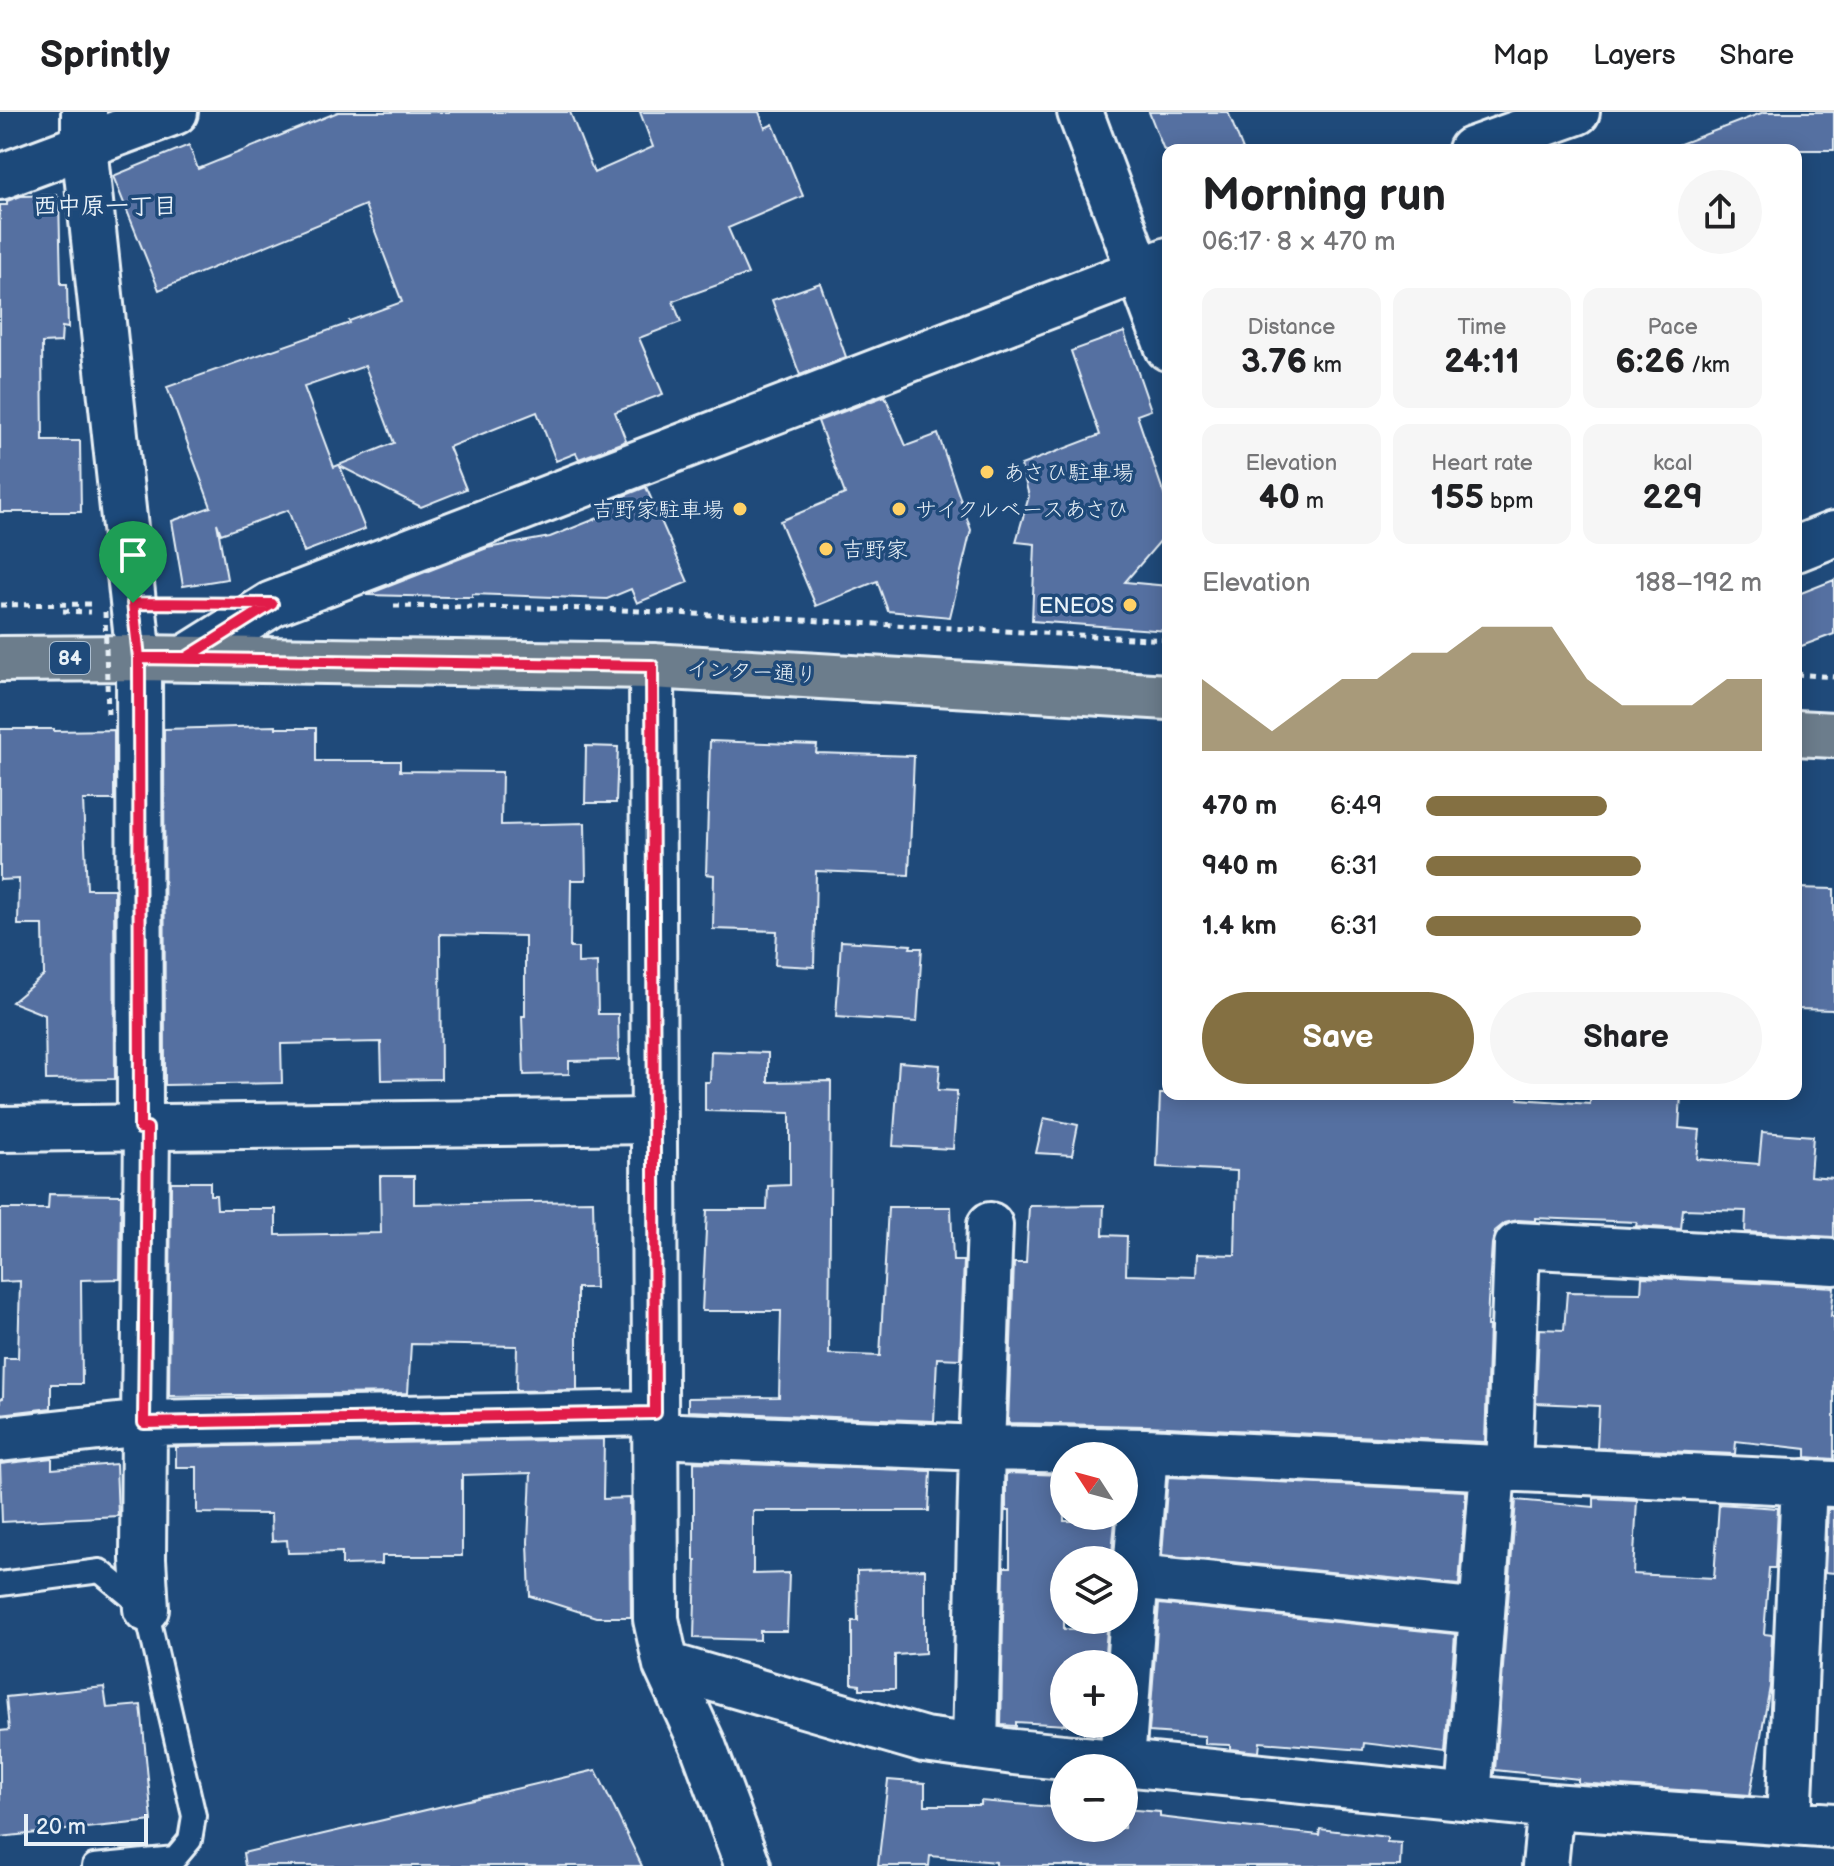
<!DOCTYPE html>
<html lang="en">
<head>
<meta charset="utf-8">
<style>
	body { margin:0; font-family:"Balsamiq Sans","Klee One",sans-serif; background:#f6f6f6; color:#202124; height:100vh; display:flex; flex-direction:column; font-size:30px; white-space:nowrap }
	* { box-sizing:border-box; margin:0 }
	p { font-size:26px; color:#757577 }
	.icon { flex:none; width:44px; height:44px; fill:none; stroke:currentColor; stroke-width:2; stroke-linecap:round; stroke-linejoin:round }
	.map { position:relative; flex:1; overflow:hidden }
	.details { position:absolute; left:1162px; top:32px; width:640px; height:956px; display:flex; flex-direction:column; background:#fff; border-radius:16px; box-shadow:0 4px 20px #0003 }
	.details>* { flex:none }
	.needle { width:52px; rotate:306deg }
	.fabs { position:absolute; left:1050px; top:1330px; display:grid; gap:16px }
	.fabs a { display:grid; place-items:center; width:88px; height:88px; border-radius:50%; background:#fff; box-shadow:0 4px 20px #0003; font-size:40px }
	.scale { position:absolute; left:24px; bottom:20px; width:124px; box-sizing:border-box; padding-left:8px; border:4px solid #e8f1f8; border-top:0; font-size:22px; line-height:28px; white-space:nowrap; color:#e8f1f8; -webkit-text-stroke:6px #1f4a7a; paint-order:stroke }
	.pin { position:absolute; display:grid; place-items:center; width:68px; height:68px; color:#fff; margin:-82px -34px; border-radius:50% 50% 50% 0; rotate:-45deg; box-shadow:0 0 8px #0007 }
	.pin .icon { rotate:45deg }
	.round { display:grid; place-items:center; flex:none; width:84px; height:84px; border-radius:42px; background:#f6f6f6 }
	.headline { display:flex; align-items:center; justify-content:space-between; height:136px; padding:0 40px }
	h1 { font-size:44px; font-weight:700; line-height:60px }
	.figures { display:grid; grid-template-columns:repeat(3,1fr); gap:12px; height:136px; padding:8px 40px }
	.figures div { display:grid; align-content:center; border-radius:16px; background:#f6f6f6; text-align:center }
	.figures b { font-size:34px; font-weight:700 }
	.figures small { font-size:22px; font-weight:400 }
	.figures p { font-size:22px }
	.chart { height:224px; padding:16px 40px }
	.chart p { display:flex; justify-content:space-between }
	.chart svg { width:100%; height:144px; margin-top:8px; fill:#847042; opacity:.7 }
	.cta { display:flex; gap:16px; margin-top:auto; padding:16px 40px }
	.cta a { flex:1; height:92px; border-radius:48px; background:#847042; color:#fff; font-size:32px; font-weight:700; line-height:92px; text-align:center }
	.cta a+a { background:#f6f6f6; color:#202124 }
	ul { padding:0 40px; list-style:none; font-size:26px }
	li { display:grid; grid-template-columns:128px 96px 1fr; align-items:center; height:60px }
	li i { height:20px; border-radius:10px; background:#847042 }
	header { display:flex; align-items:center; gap:48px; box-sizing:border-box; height:112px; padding:0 40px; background:#fff; border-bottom:2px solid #e0e0e0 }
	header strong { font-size:38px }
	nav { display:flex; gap:44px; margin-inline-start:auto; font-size:28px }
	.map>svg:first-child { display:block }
	.building { fill:#5570a1; stroke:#e8f1f8; stroke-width:2; fill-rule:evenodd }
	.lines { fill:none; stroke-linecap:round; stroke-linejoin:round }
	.lane-casing { stroke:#e8f1f8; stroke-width:28 }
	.street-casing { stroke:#e8f1f8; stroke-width:50 }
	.secondary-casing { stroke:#e8f1f8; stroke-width:50 }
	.primary-casing { stroke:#e8f1f8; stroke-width:50 }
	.path { stroke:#e8f1f8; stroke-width:5; stroke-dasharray:6 6; stroke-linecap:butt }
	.lane { stroke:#1f4a7a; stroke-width:22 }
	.street { stroke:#1f4a7a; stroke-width:44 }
	.secondary { stroke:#1f4a7a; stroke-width:44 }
	.primary { stroke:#6c7d8c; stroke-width:44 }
	.path-bridge { stroke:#e8f1f8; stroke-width:5; stroke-dasharray:6 6; stroke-linecap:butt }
	.route-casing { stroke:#fff; stroke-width:16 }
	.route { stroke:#e11d48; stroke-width:10 }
	.poi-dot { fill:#ffd166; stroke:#1f4a7a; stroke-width:3 }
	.labels { text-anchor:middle; stroke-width:7; stroke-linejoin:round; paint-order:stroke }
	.shield { fill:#1f4a7a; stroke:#acbfd2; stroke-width:2 }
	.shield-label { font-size:20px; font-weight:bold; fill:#e8f1f8 }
	.poi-label { font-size:22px; fill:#e8f1f8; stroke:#1f4a7a; text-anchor:start }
	.street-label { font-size:22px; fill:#e8f1f8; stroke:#1f4a7a }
	.neighbourhood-label { font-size:24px; font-weight:bold; fill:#e8f1f8; stroke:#1f4a7a }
</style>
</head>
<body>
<header>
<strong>Sprintly</strong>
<nav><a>Map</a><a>Layers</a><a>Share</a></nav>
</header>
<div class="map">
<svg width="1834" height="1754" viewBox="0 0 1834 1754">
	<rect width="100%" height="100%" fill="#1f4a7a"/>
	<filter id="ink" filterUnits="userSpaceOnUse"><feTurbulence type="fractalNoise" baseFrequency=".0125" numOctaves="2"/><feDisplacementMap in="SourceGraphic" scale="16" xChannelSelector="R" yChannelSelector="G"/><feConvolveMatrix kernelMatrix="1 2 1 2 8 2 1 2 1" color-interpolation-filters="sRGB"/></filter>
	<g filter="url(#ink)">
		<!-- building -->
		<path class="building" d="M 338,0 L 570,0 L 594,61 L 653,35 L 640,0 L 759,0 L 765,16 L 773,12 L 803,84 L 728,116 L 748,162 L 673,189 L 681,210 L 639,226 L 663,282 L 615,300 L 626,329 L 579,347 L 576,341 L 556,349 L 537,300 L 449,335 L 466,377 L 421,395 L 340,354 L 365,417 L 304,440 L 288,398 L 221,422 L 217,411 L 227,467 L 183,474 L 172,409 L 211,395 L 167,275 L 350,211 L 349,209 L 402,190 L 365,93 L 159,178 L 113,64 L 189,33 L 198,57 ZM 365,254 L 394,331 L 334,355 L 304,275 Z
			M 1149,0 L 1228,0 L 1243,38 L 1164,38 Z
			M 1764,0 L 1834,0 L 1834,38 L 1673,38 L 1672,35 Z
			M 57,83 L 57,87 L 59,86 L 61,172 L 67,172 L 68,216 L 62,215 L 61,230 L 42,231 L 43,329 L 80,329 L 81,400 L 0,400 L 0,93 L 7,93 L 7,89 L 21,84 Z
			M 820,171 L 846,245 L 800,263 L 772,188 Z
			M 1124,220 L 1151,298 L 1137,303 L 1168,394 L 1168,420 L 1125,470 L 1168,474 L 1168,519 L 1032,509 L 1035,432 L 1016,430 L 1029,384 L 1021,353 L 1100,323 L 1071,239 Z
			M 885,284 L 906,334 L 938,322 L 971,418 L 950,505 L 888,499 L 877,469 L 816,494 L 780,409 L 845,382 L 818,309 Z
			M 646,375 L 688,470 L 637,491 L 631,477 L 607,487 L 472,482 L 472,485 L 446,485 L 366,483 L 487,436 L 550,425 L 603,404 L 598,394 Z
			M 1834,468 L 1834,522 L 1796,536 L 1796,483 Z
			M 276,614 L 276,616 L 316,616 L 316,649 L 400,649 L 400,659 L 502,660 L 501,713 L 585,711 L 586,768 L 571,768 L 570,836 L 578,836 L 578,851 L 597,850 L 598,902 L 618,902 L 619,948 L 569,949 L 569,962 L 524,963 L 522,904 L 525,904 L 525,824 L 440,822 L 441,967 L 382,968 L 381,930 L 281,932 L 282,971 L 165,973 L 164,617 Z
			M 0,617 L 54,617 L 54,619 L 114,618 L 114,688 L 83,688 L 87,777 L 114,777 L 115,967 L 46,968 L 45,903 L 12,890 L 44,863 L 43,813 L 18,813 L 19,767 L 0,768 Z
			M 710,629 L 817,633 L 816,641 L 914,644 L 909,763 L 816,759 L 814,855 L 775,853 L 777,819 L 713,817 L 714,763 L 706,762 Z
			M 586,634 L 618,635 L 616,691 L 585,691 Z
			M 1796,776 L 1834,777 L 1834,898 L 1796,897 Z
			M 841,829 L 911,833 L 910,836 L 922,836 L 917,910 L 836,905 Z
			M 711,939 L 768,941 L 768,970 L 831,969 L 829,1242 L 880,1244 L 888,1095 L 951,1095 L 953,1149 L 964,1149 L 960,1247 L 937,1246 L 934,1309 L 688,1299 L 688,1286 L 779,1285 L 781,1199 L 702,1199 L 707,1098 L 767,1098 L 768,1074 L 790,1073 L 790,1001 L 705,999 L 705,970 L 710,970 Z
			M 899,950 L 940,953 L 938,978 L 957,979 L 953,1037 L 893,1034 Z
			M 1160,982 L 1519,982 L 1519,987 L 1590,992 L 1590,982 L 1681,982 L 1679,1016 L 1700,1018 L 1697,1047 L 1759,1052 L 1762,1020 L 1813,1024 L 1810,1064 L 1834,1066 L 1834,1125 L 1745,1120 L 1746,1099 L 1683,1097 L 1681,1117 L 1636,1114 L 1637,1110 L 1535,1106 L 1535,1109 L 1518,1108 L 1505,1111 L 1495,1119 L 1492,1132 L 1488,1190 L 1487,1214 L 1489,1214 L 1485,1330 L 1146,1314 L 1008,1311 L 1014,1151 L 1026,1151 L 1029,1094 L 1104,1093 L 1103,1123 L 1127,1124 L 1126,1163 L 1196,1165 L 1197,1142 L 1235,1143 L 1237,1059 L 1157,1055 Z
			M 1044,1006 L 1078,1013 L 1072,1043 L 1036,1041 Z
			M 380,1064 L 414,1064 L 414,1092 L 593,1089 L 595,1176 L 577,1176 L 577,1278 L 516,1279 L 517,1234 L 411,1232 L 408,1281 L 169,1284 L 171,1070 L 210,1070 L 210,1083 L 216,1083 L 217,1097 L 276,1097 L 276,1123 L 381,1121 Z
			M 49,1082 L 121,1083 L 120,1167 L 81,1168 L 82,1272 L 51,1272 L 51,1296 L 0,1302 L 0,1287 L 3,1286 L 4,1246 L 18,1246 L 20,1169 L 0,1170 L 0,1097 L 48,1097 Z
			M 1642,1165 L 1834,1175 L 1831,1204 L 1834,1204 L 1834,1347 L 1806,1345 L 1806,1337 L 1736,1329 L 1735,1342 L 1597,1336 L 1599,1294 L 1536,1291 L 1539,1217 L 1564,1218 L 1567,1180 L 1641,1181 Z
			M 604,1327 L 603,1387 L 630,1386 L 631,1505 L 596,1505 L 530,1484 L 528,1430 L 531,1361 L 462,1363 L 462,1444 L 382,1444 L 382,1452 L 342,1453 L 342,1440 L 288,1441 L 287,1428 L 272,1429 L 271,1402 L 197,1401 L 197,1355 L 176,1355 L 176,1335 Z
			M 52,1346 L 52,1357 L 116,1352 L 118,1404 L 2,1410 L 0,1352 Z
			M 694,1350 L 931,1359 L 929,1399 L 753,1399 L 753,1462 L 789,1461 L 787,1519 L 760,1519 L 760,1528 L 694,1526 L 696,1448 L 694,1448 Z
			M 1006,1361 L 1064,1363 L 1064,1409 L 1115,1409 L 1112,1441 L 1074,1440 L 1074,1448 L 1064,1448 L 1064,1517 L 1107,1518 L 1104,1552 L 1064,1552 L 1064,1612 L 1100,1612 L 1100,1615 L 1016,1610 L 1016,1614 L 1001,1613 L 1004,1455 L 1010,1455 L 1010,1399 L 1006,1399 Z
			M 1168,1365 L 1466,1379 L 1459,1473 L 1162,1443 Z
			M 1594,1386 L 1637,1388 L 1633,1462 L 1714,1466 L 1719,1392 L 1778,1396 L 1775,1456 L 1769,1456 L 1764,1522 L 1772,1523 L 1770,1575 L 1750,1683 L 1578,1671 L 1578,1667 L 1495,1658 L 1516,1388 L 1594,1395 Z
			M 1828,1397 L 1834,1397 L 1834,1461 L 1825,1460 Z
			M 925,1457 L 925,1541 L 895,1543 L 895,1577 L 860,1577 L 860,1573 L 852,1572 L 852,1509 L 858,1509 L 857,1459 Z
			M 1159,1492 L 1455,1522 L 1446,1641 L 1364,1631 L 1363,1638 L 1260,1630 L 1259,1640 L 1230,1637 L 1230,1633 L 1205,1632 L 1205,1624 L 1149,1620 Z
			M 104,1575 L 107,1596 L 141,1593 L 152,1709 L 0,1725 L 0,1619 L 9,1618 L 6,1585 Z
			M 596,1658 L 642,1754 L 245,1754 L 243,1741 Z
			M 888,1668 L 925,1671 L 925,1693 L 981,1693 L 981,1689 L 1064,1696 L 1064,1716 L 1124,1716 L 1124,1697 L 1160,1700 L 1160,1705 L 1234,1714 L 1319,1723 L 1320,1717 L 1387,1725 L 1387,1730 L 1401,1731 L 1400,1754 L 996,1754 L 996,1750 L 930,1744 L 929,1754 L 878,1754 Z"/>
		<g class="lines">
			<defs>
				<path id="lane" d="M 0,1472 L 100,1459 L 146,1497 L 194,1704 L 190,1728 L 175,1746 L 94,1754"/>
				<path id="street" d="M 84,0 L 84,34 L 139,546 L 140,1016
					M 1080,0 L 1168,236
					M 1471,38 L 1577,0
					M 1796,437 L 1834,422
					M 186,546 L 272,492 L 1168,148
					M 652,554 L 656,1507 L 666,1553 L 702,1631 L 748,1754
					M 655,1323 L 982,1336 L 1145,1339 L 1834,1372
					M 0,1327 L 144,1311 L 147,1016
					M 1509,1358 L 1517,1133 L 1834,1150
					M 1136,1465 L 1482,1500
					M 146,1497 L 143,1447 L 144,1311 L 655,1301
					M 666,1553 L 924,1628 L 1014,1640 L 1551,1694 L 1834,1714
					M 975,1635 L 982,1336 L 990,1113
					M 1122,1650 L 1145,1339
					M 1468,1686 L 1493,1357
					M 1789,1710 L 1804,1370
					M 1545,1754 L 1551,1694"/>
				<path id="secondary" d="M 0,65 L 175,0
					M 0,1017 L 653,1009"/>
				<path id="primary" d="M 0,547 L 139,546 L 652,554 L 1168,585
					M 1796,621 L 1834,623"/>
			</defs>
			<!-- lane casing -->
			<use href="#lane" class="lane-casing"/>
			<!-- street casing -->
			<use href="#street" class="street-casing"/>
			<!-- secondary casing -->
			<use href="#secondary" class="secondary-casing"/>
			<!-- primary casing -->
			<use href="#primary" class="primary-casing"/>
			<!-- path -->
			<path class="path" d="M 0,493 L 92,492
				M 394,494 L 603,497 L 1168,528
				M 63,499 L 90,500
				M 1796,562 L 1834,565"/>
			<!-- lane -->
			<use href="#lane" class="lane"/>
			<!-- street -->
			<use href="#street" class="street"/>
			<!-- secondary -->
			<use href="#secondary" class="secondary"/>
			<!-- primary -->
			<use href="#primary" class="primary"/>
			<!-- path-bridge -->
			<path class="path-bridge" d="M 105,500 L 108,604"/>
		</g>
	</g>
	<g class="lines" filter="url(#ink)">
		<defs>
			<path id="route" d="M 133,491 L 139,546 L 652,554 L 655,1301 L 144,1311 L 147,1016 L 140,1016 L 139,546 L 186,546 L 272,492 L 133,491"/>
		</defs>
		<!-- route casing -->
		<use href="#route" class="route-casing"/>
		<!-- route -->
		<use href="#route" class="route"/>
	</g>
	<!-- markers -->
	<g class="poi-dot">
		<circle cx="987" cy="360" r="8"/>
		<circle cx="740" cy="397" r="8"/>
		<circle cx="899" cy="397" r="8"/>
		<circle cx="826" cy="437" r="8"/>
		<circle cx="1130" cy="493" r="8"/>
	</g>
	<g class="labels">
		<!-- shield labels -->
		<rect class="shield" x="50" y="530" width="40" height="32" rx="6"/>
		<g class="shield-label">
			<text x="70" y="553">84</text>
		</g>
		<!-- poi labels -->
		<g class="poi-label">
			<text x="1003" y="368">あさひ駐車場</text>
			<text x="724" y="405" text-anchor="end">吉野家駐車場</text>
			<text x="915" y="405">サイクルベースあさひ</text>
			<text x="842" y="445">吉野家</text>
			<text x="1114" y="501" text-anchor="end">ENEOS</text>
		</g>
		<!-- street labels -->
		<g class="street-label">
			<text transform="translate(752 559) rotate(3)" y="8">インター通り</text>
		</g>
		<!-- neighbourhood labels -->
		<g class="neighbourhood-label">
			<text x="105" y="102">西中原一丁目</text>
		</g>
	</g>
</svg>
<div class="fabs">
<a><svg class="needle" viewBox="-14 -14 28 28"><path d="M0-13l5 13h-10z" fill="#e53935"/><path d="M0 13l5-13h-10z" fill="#757577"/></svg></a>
<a><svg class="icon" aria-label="layers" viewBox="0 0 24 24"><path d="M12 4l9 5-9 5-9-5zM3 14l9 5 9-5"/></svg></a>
<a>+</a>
<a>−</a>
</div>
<div class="scale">20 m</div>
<div class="pin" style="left:133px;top:491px;background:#1e9e55"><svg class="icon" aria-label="arrive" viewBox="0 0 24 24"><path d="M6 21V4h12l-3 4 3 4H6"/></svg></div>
<section class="details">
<div class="headline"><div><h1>Morning run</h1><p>06:17 · 8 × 470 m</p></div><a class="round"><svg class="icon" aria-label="share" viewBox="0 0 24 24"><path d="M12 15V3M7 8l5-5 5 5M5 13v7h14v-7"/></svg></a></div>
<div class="figures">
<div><p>Distance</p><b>3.76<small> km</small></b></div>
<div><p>Time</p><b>24:11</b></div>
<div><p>Pace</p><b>6:26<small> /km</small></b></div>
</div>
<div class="figures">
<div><p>Elevation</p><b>40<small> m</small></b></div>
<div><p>Heart rate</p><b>155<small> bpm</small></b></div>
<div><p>kcal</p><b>229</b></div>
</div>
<div class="chart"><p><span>Elevation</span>188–192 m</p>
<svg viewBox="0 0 160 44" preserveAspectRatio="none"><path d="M0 44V22L10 30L20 38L30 30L40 22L50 22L60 14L70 14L80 6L90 6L100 6L110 22L120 30L130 30L140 30L150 22L160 22V44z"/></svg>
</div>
<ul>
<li><b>470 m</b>6:49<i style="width:54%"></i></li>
<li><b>940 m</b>6:31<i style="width:64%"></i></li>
<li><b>1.4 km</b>6:31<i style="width:64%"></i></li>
</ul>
<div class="cta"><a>Save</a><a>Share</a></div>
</section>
</div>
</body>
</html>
